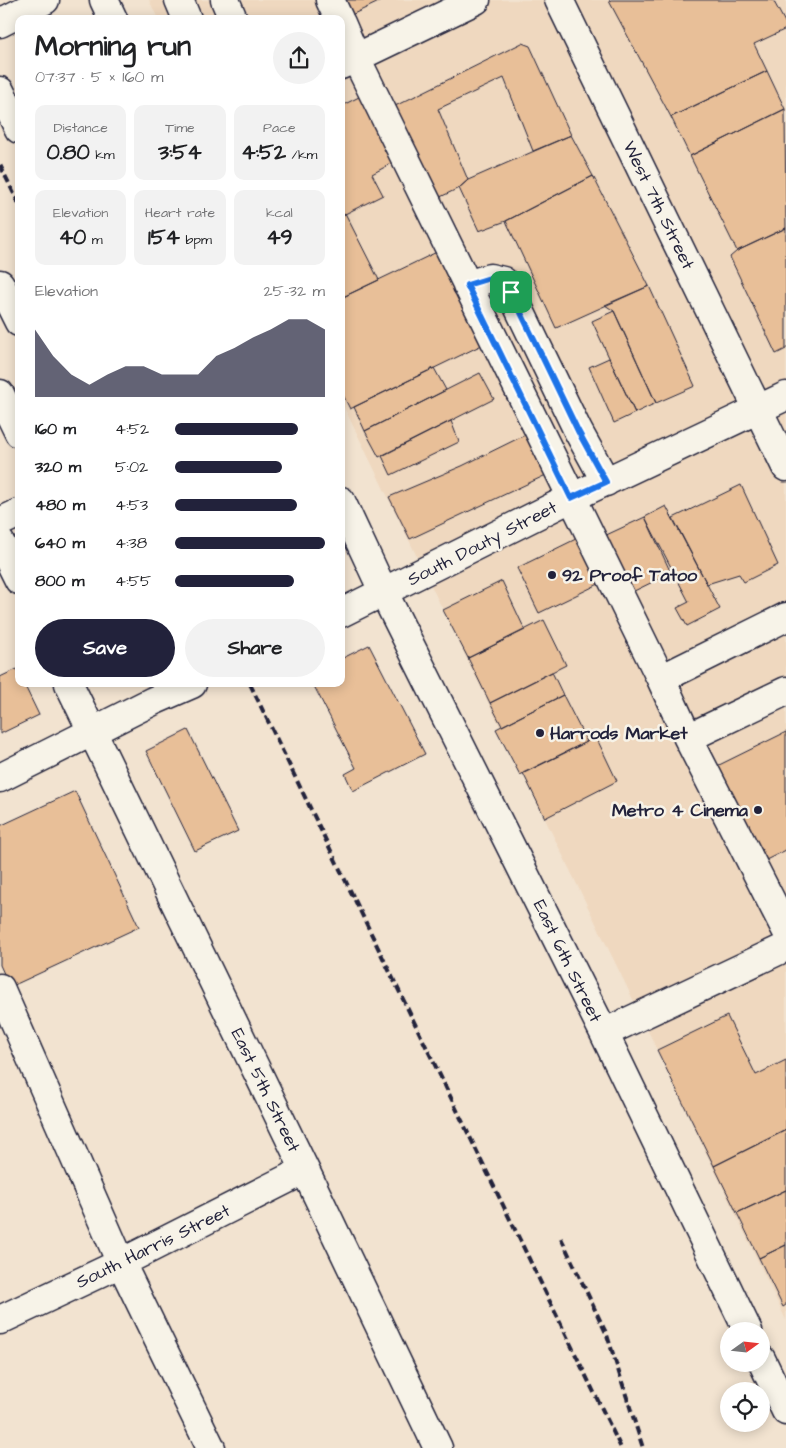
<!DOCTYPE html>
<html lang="en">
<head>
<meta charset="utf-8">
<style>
	body { margin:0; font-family:"Architects Daughter",sans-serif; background:#f2f2f2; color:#202124; height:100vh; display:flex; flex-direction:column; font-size:19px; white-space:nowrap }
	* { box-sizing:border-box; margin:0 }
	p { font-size:16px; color:#757577 }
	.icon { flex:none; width:28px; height:28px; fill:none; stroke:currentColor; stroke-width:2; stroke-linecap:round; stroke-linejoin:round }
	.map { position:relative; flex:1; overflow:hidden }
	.panel { position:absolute; left:15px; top:15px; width:330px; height:672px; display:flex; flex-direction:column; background:#fff; border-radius:10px; box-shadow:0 2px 12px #0003 }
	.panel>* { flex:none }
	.needle { width:32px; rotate:75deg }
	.controls { position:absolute; left:720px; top:1322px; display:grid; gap:10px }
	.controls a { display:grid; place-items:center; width:50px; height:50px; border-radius:50%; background:#fff; box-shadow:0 2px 12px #0003; font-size:25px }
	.pin { position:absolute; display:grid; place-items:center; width:42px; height:42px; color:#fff; margin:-21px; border-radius:10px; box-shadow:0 2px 8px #0006 }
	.round { display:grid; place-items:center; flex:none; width:52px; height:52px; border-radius:26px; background:#f2f2f2 }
	.summary { display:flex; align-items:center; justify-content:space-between; height:85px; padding:0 20px }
	h1 { font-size:28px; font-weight:800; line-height:38px }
	.metrics { display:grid; grid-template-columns:repeat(3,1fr); gap:8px; height:85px; padding:5px 20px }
	.metrics div { display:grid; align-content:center; border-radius:10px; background:#f2f2f2; text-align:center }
	.metrics b { font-size:21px; font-weight:800 }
	.metrics small { font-size:14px; font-weight:400 }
	.metrics p { font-size:14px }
	.chart { height:140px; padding:10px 20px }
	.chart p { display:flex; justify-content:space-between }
	.chart svg { width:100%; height:90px; margin-top:5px; fill:#22223b; opacity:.7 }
	.button { display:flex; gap:10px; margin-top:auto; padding:10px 20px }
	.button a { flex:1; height:58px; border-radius:30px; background:#22223b; color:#fff; font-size:20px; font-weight:800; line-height:58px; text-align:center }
	.button a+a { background:#f2f2f2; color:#202124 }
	ul { padding:0 20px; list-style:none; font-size:16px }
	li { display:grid; grid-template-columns:80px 60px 1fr; align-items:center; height:38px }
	li i { height:12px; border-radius:6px; background:#22223b }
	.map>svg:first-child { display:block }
	.built { fill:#efd8bf }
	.building { fill:#e8bf98; stroke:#22223b }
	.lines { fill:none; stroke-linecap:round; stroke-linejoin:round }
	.minor-casing { stroke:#22223b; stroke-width:31 }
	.minor { stroke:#f7f3e8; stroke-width:28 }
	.rail { stroke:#22223b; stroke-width:4; stroke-dasharray:8 4; stroke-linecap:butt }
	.route-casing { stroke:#fff; stroke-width:10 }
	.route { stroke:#1a73e8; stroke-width:6 }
	.poi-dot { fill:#22223b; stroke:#f7f3e8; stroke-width:2 }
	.labels { text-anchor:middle; stroke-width:5; stroke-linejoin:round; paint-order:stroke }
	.street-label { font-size:18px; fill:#22223b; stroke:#f7f3e8 }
	.poi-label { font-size:18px; font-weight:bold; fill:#22223b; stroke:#f7f3e8; text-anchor:start }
</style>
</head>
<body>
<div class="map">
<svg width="786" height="1448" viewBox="0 0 786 1448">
	<rect width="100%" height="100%" fill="#f2e3d0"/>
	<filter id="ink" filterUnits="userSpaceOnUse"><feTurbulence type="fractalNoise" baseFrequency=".02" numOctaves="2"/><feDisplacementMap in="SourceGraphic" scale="10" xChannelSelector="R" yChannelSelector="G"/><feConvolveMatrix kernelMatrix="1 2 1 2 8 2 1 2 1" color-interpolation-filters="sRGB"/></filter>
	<g filter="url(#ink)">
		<!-- built -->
		<path class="built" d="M 149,0 L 786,0 L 786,1320 L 627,987 L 341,401 L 341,19 L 158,19 Z"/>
		<!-- building -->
		<path class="building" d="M 339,0 L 383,0 L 347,17 Z
			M 611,0 L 773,0 L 786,24 L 786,29 L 754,44 L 767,71 L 671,117 L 609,1 Z
			M 522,43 L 530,46 L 571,135 L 533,151 L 504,78 L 438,109 L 468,180 L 459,188 L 434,200 L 389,109 Z
			M 767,71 L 785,109 L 690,156 L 671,117 Z
			M 363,95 L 396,161 L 372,174 L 383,195 L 341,216 L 341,106 Z
			M 785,109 L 786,228 L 737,251 L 690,156 Z
			M 571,135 L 593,176 L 506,221 L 479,231 L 459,188 L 468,180 Z
			M 593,176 L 649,286 L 556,328 L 506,221 Z
			M 345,213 L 379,280 L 341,298 L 341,216 Z
			M 786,228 L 786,349 L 776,354 L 730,257 L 737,251 Z
			M 441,250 L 486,343 L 350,409 L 341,391 L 341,298 Z
			M 649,286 L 695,386 L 656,403 L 614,311 L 605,305 Z
			M 614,311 L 656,403 L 635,413 L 592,321 Z
			M 609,358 L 635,413 L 614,423 L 589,367 Z
			M 434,368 L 446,390 L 365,431 L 354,407 Z
			M 480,373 L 494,399 L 379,457 L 365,431 Z
			M 451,421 L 459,442 L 391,475 L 382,456 Z
			M 527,434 L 546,475 L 410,539 L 389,497 L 462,466 Z
			M 741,485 L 778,565 L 744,582 L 739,574 L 707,584 L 673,518 Z
			M 666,506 L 720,609 L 687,626 L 677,608 L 689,602 L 645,517 Z
			M 645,517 L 671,573 L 624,596 L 602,537 Z
			M 584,535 L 607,580 L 539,613 L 517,568 Z
			M 502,581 L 525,630 L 468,658 L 443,610 Z
			M 544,620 L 566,665 L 490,703 L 468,658 Z
			M 369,645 L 425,754 L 353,791 L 345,774 L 356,768 L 313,684 L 341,684 L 341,659 Z
			M 17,669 L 19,673 L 19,684 L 24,684 L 39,715 L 0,734 L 0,677 Z
			M 552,672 L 563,695 L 502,726 L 490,703 Z
			M 563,695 L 587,742 L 520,775 L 496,729 Z
			M 188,730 L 238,831 L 195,851 L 146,751 Z
			M 786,732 L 786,850 L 758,864 L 711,769 Z
			M 596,737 L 617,781 L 545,818 L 523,773 Z
			M 75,791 L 139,927 L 10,987 L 0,965 L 0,826 Z
			M 727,1016 L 756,1075 L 786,1060 L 786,1130 L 714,1166 L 657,1050 Z
			M 786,1130 L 786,1190 L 737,1213 L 714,1166 Z
			M 786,1190 L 786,1245 L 759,1258 L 737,1213 Z
			M 786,1245 L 786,1305 L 783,1307 L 759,1258 Z"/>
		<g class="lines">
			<defs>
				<path id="minor" d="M 104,0 L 113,19
					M 179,0 L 187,19
					M 225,0 L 233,19
					M 330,0 L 339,19
					M 559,0 L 786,467
					M 0,23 L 45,0
					M 341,23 L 356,58 L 661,679 L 688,738 L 786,930
					M 341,65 L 476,0
					M 0,91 L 19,129
					M 0,284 L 19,322
					M 467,285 L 490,278 L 503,281 L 511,292 L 578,431 L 606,482
					M 0,394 L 19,433
					M 341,501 L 384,593 L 604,1033 L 748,1331
					M 0,522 L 19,513
					M 0,542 L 19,580
					M 341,613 L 571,498 L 786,396
					M 661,679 L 786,617
					M 69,684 L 305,1170 L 438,1448
					M 688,738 L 786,691
					M 0,778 L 153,701 L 192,684
					M 0,988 L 121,1263 L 211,1448
					M 604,1033 L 786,947
					M 0,1320 L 121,1263 L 305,1170
					M 761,1359 L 786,1411"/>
			</defs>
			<!-- minor casing -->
			<use href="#minor" class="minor-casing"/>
			<!-- minor -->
			<use href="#minor" class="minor"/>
			<!-- rail -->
			<path class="rail" d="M 0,165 L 19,204
				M 250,684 L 621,1448
				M 561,1238 L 607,1335 L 643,1448"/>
		</g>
	</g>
	<g class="lines" filter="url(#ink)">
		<defs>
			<path id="route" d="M 490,278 L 503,282 L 511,292 L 578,431 L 606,482 L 571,498 L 467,285 Z"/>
		</defs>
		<!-- route casing -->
		<use href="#route" class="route-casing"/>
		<!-- route -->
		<use href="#route" class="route"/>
	</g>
	<!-- markers -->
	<g class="poi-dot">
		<circle cx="552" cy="575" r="5"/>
		<circle cx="540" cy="733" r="5"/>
		<circle cx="758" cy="810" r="5"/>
	</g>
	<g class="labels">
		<!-- street labels -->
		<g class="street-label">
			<text transform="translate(659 205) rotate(64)" y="6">West 7th Street</text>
			<text transform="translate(482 543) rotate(-27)" y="6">South Douty Street</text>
			<text transform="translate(568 961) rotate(64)" y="6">East 6th Street</text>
			<text transform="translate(266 1090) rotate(64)" y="6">East 5th Street</text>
			<text transform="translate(153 1246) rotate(-26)" y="6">South Harris Street</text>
		</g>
		<!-- poi labels -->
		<g class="poi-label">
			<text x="562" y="581">92 Proof Tatoo</text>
			<text x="550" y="739">Harrods Market</text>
			<text x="748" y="816" text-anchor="end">Metro 4 Cinema</text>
		</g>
	</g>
</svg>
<div class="controls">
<a><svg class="needle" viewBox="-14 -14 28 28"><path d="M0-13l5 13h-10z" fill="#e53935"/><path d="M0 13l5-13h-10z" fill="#757577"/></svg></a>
<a><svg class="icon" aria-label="locate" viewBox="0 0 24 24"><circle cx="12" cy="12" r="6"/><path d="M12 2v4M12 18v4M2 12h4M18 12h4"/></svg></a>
</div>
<div class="pin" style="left:511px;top:292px;background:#1e9e55"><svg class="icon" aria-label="arrive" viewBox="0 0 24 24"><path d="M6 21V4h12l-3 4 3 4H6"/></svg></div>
<section class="panel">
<div class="summary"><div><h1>Morning run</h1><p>07:37 · 5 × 160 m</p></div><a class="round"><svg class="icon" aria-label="share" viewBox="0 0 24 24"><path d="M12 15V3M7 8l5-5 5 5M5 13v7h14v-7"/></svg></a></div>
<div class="metrics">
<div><p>Distance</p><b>0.80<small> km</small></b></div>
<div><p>Time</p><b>3:54</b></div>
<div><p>Pace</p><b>4:52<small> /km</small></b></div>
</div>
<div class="metrics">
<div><p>Elevation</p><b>40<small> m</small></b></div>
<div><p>Heart rate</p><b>154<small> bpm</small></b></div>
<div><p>kcal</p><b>49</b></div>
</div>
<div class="chart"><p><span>Elevation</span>25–32 m</p>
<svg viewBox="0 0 160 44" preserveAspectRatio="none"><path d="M0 44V11L10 24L20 33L30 38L40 33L50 29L60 29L70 33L80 33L90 33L100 24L110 20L120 15L130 11L140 6L150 6L160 11V44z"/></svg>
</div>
<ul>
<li><b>160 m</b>4:52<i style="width:82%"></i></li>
<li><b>320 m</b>5:02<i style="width:71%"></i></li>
<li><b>480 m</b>4:53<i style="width:81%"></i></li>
<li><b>640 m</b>4:38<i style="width:100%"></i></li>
<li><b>800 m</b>4:55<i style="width:79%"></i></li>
</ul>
<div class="button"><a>Save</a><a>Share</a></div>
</section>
</div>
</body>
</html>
